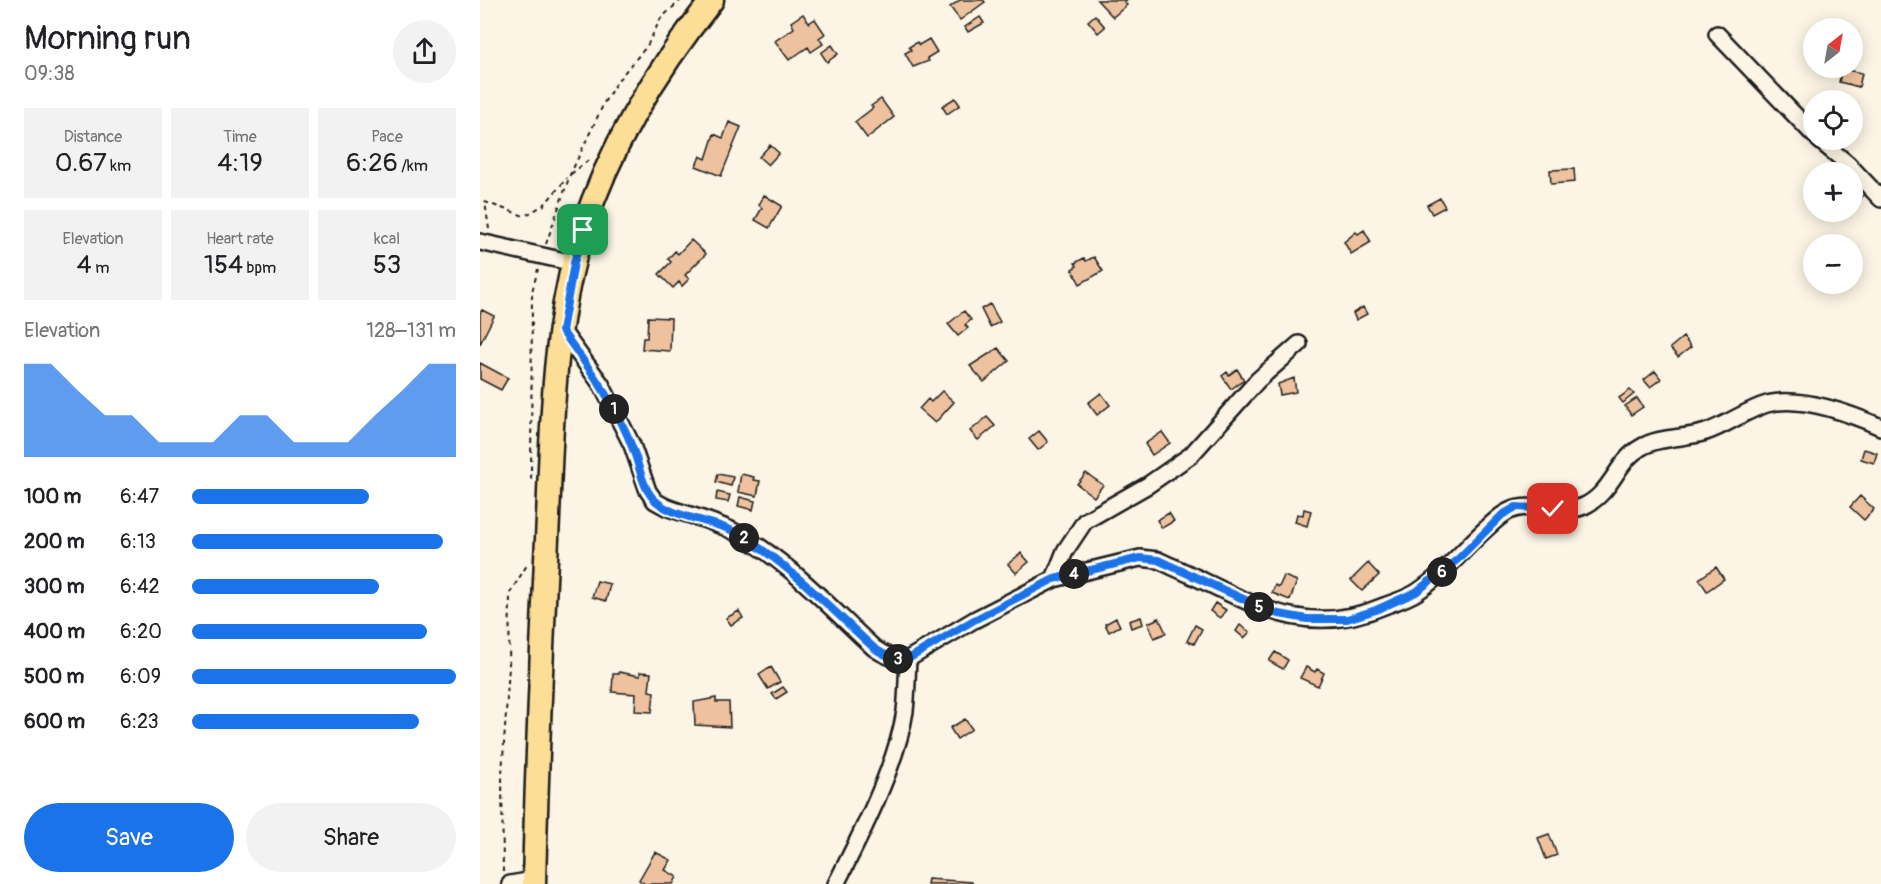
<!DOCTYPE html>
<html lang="en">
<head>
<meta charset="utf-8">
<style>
	body { margin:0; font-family:Pangolin,sans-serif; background:#f2f2f2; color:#202124; height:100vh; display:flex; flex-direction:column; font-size:22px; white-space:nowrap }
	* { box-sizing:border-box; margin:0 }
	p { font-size:20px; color:#757577 }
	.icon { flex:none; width:33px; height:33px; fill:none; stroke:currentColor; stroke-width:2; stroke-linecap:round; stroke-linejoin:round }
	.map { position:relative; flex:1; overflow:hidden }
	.panel { display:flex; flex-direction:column; background:#fff; width:480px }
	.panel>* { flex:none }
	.needle { width:39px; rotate:31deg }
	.tools { position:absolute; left:1323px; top:18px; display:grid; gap:12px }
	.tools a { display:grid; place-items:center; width:60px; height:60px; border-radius:50%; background:#fff; box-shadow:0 3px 15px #0003; font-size:30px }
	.pin { position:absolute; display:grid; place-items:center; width:51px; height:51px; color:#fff; margin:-26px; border-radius:12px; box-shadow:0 3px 9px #0006 }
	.km { position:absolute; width:30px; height:30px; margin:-15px; border-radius:50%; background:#222; color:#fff; font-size:16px; line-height:30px; text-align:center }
	.round { display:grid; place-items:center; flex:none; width:63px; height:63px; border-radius:32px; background:#f2f2f2 }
	.headline { display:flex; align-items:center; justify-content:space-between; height:102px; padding:0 24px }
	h1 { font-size:33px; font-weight:600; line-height:45px }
	.stats { display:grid; grid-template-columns:repeat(3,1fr); gap:9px; height:102px; padding:6px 24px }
	.stats div { display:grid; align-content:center; border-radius:0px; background:#f2f2f2; text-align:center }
	.stats b { font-size:26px; font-weight:600 }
	.stats small { font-size:16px; font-weight:400 }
	.stats p { font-size:16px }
	.chart { height:168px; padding:12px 24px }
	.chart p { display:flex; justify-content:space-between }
	.chart svg { width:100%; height:108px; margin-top:6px; fill:#1a73e8; opacity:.7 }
	.action { display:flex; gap:12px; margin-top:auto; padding:12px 24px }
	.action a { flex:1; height:69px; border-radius:36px; background:#1a73e8; color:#fff; font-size:24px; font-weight:600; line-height:69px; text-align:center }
	.action a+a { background:#f2f2f2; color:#202124 }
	ul { padding:0 24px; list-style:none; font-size:20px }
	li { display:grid; grid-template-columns:96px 72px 1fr; align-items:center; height:45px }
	li i { height:15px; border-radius:8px; background:#1a73e8 }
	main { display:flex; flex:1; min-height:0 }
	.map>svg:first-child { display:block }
	.building { fill:#eec29e; stroke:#1c1c1c; stroke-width:1.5 }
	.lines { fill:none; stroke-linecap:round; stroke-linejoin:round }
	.minor-casing { stroke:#1c1c1c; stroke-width:20 }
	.primary-casing { stroke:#1c1c1c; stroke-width:27 }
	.path { stroke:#1c1c1c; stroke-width:2; stroke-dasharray:4.5 4.5; stroke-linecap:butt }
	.minor { stroke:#fcf5e5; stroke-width:15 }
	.primary { stroke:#fdde96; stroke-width:22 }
	.route-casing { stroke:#fff; stroke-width:12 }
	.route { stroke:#1a73e8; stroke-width:8 }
</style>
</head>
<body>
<main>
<section class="panel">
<div class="headline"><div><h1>Morning run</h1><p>09:38</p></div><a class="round"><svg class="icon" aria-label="share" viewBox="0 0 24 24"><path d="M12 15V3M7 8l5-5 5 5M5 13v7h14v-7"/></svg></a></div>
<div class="stats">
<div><p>Distance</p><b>0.67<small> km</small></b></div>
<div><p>Time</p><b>4:19</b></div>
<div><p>Pace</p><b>6:26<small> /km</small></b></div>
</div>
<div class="stats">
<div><p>Elevation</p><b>4<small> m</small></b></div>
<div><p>Heart rate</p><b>154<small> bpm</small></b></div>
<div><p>kcal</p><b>53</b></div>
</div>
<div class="chart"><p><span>Elevation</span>128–131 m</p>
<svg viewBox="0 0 160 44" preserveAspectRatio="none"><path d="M0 44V6L10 6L20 17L30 27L40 27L50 38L60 38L70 38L80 27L90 27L100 38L110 38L120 38L130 27L140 17L150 6L160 6V44z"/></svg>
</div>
<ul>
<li><b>100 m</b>6:47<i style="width:67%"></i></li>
<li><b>200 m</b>6:13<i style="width:95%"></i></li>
<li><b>300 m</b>6:42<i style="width:71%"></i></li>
<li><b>400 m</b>6:20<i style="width:89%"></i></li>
<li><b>500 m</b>6:09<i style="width:100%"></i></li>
<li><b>600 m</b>6:23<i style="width:86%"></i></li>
</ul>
<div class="action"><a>Save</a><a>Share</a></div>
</section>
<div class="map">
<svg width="1401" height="884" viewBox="0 0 1401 884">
	<rect width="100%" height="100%" fill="#fcf5e5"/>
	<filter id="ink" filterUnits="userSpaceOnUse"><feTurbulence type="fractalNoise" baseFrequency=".0167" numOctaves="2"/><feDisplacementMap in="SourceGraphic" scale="12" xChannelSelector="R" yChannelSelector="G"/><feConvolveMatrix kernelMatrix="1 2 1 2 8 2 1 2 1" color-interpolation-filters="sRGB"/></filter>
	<g filter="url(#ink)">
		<!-- building -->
		<path class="building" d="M 480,0 L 503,0 L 505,2 L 480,20 L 470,7 Z
			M 617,0 L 647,0 L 644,2 L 647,5 L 633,17 Z
			M 323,14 L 329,23 L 335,19 L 345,34 L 339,38 L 343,44 L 331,52 L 328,47 L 309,60 L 295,41 L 314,28 L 311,22 Z
			M 615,15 L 625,27 L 618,33 L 608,21 Z
			M 500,17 L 504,23 L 488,32 L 485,27 Z
			M 449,39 L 457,52 L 447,58 L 449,61 L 433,67 L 425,53 L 431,50 L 429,47 L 437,42 L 439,45 Z
			M 352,45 L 358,54 L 347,62 L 341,53 Z
			M 1362,69 L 1382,73 L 1379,87 L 1359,82 Z
			M 475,98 L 480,105 L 467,114 L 462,106 Z
			M 401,99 L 414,117 L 387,138 L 375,122 L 393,108 L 391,106 Z
			M 249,122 L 261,127 L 241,176 L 216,166 L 220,156 L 226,159 L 234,134 L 243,138 Z
			M 290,145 L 299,153 L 288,165 L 279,157 Z
			M 1094,169 L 1095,182 L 1071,184 L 1070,170 Z
			M 1378,182 L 1387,192 L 1381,198 L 1372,190 Z
			M 284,195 L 302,206 L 289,228 L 275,220 L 282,208 L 279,205 Z
			M 960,198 L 965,207 L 952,214 L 947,205 Z
			M 884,230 L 891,242 L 871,254 L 864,242 L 876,232 L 878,234 Z
			M 211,240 L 226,254 L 205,275 L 209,279 L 202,286 L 199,282 L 193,288 L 179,274 L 191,262 L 188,259 L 195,251 L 198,254 Z
			M 614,257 L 623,271 L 600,284 L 592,269 L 597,266 L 595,263 L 604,258 L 606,261 Z
			M 510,304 L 520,322 L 510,327 L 501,309 Z
			M 883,307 L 887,314 L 876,320 L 873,313 Z
			M 2,310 L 14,316 L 0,344 L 0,313 Z
			M 484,311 L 491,320 L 485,325 L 488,328 L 478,336 L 468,324 Z
			M 168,317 L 191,318 L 190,351 L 162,349 L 163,338 L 167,338 Z
			M 1203,337 L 1211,347 L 1198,357 L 1190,348 Z
			M 518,348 L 529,361 L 504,382 L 490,366 Z
			M 0,363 L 28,378 L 21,390 L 0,379 Z
			M 757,369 L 764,380 L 751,389 L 742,376 L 747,372 L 749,375 Z
			M 1175,371 L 1181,379 L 1170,387 L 1164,380 Z
			M 814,378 L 816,392 L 800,395 L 798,384 Z
			M 1150,390 L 1154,394 L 1143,403 L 1139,398 Z
			M 462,391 L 474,402 L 455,423 L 439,409 L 448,399 L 451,402 Z
			M 621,393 L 630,405 L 617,415 L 608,403 Z
			M 1157,398 L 1163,407 L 1151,415 L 1145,406 Z
			M 507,417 L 515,426 L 498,440 L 490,431 Z
			M 559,431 L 568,442 L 558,450 L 549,439 Z
			M 682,432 L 690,443 L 672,455 L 665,444 Z
			M 1384,449 L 1397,453 L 1394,463 L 1381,459 Z
			M 606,473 L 623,485 L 614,497 L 597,484 Z
			M 238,474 L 253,477 L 251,486 L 236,482 Z
			M 261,474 L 274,477 L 273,480 L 280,481 L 277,496 L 258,492 Z
			M 237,492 L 250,495 L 248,502 L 236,500 Z
			M 1380,496 L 1394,509 L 1384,520 L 1370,507 Z
			M 260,497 L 275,501 L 273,510 L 258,506 Z
			M 824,509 L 831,511 L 827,526 L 815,522 L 817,514 L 823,515 Z
			M 689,513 L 694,521 L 682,528 L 677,520 Z
			M 541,553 L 549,562 L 536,573 L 528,564 Z
			M 888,563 L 899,575 L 882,591 L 871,580 Z
			M 1236,567 L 1244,579 L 1227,591 L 1219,579 Z
			M 804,576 L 817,581 L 810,600 L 792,593 L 795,585 L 799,587 Z
			M 117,581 L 130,584 L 126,601 L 112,597 Z
			M 735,603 L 746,610 L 740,618 L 730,611 Z
			M 259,611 L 263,618 L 251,625 L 246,618 Z
			M 661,617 L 663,624 L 651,628 L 649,621 Z
			M 636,618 L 640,626 L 629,632 L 625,624 Z
			M 679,618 L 686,633 L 674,638 L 668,623 Z
			M 715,625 L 722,629 L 714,644 L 707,641 Z
			M 760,625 L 770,632 L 764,638 L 756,631 Z
			M 795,652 L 808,660 L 803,669 L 789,661 Z
			M 291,667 L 300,682 L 288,689 L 279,675 Z
			M 826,667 L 835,672 L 837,669 L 844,673 L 838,686 L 820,678 Z
			M 139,672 L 160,676 L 160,672 L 171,673 L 169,691 L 174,692 L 172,712 L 155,711 L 156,694 L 132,692 L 133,674 L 139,674 Z
			M 303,687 L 307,692 L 296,699 L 292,694 Z
			M 236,698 L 236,702 L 249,702 L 250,727 L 215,725 L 214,702 Z
			M 485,719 L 492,729 L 477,739 L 470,728 Z
			M 1069,834 L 1077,855 L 1066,859 L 1058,838 Z
			M 175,852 L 191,860 L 185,870 L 197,877 L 193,884 L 165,884 L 159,880 Z
			M 448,879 L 492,882 L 492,884 L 447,884 Z"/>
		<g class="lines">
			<defs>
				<path id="minor" d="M 1237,34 L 1334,135
					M 1339,140 L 1368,164 L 1401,199
					M 0,242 L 94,263
					M 82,331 L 121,384 L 152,445 L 168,491 L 175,501 L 186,507 C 208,515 234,521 255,532 C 309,561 349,607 394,648 C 405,656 414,659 428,659 L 494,620 L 574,579 L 660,558 L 678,560 L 691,566 C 765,598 820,642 904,606 C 915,602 928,598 937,592 C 969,571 991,539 1021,516 C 1046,496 1077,518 1104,506 C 1132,493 1136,462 1160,448 C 1179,436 1205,439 1226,432 C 1247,425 1266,410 1287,404 C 1320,395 1371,414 1401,427
					M 574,579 L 585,551 L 605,521 L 668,485 L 711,455 L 778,380 L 819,344
					M 30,884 L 54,880
					M 356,884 C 381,835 417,764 425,711 C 427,694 427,676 428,659"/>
				<path id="primary" d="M 54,884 C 57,762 62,640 68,518 C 72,422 73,322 103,229 C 130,146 178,68 232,0"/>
			</defs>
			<!-- minor casing -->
			<use href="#minor" class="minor-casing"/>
			<!-- primary casing -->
			<use href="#primary" class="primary-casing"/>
			<!-- path -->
			<path class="path" d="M 91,174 L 110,159
				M 9,229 L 5,202 L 44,216 L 64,205 L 87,178
				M 66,244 L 90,175 L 125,101 L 138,80 L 167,46 L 181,18 L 201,0
				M 51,479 L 52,292 L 58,269
				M 23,872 L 22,774 L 29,667 L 30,593 L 47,565"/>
			<!-- minor -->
			<use href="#minor" class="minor"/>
			<!-- primary -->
			<use href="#primary" class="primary"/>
		</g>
	</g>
	<g class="lines" filter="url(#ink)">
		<defs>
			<path id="route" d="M 103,230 L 94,263 L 82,331 C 110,369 138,407 154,452 C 160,468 163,491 177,502 C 197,519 234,520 257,533 C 309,564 349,607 394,648 C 405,656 414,659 428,659 L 494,620 L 574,579 L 660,558 L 678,560 L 691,566 L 794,613 L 827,619 L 867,619 L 896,610 L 936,592 L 978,559 L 1022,515 L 1036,507 L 1073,509"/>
		</defs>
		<!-- route casing -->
		<use href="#route" class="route-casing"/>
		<!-- route -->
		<use href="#route" class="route"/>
	</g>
</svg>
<div class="tools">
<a><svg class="needle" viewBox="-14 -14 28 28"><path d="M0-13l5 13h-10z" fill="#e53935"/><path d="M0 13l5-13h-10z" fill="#757577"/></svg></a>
<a><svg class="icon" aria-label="locate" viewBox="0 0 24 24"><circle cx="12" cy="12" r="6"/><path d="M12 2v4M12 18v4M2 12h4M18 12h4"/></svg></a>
<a>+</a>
<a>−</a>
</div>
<div class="pin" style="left:103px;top:230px;background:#1e9e55"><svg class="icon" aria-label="arrive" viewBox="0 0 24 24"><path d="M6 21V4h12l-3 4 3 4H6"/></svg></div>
<div class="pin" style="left:1073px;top:509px;background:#d93025"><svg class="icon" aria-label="check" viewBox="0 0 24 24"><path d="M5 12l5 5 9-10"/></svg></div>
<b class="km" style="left:134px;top:409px">1</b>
<b class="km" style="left:264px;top:538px">2</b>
<b class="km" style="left:418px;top:659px">3</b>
<b class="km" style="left:594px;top:574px">4</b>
<b class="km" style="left:779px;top:607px">5</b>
<b class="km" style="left:962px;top:572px">6</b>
</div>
</main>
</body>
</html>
